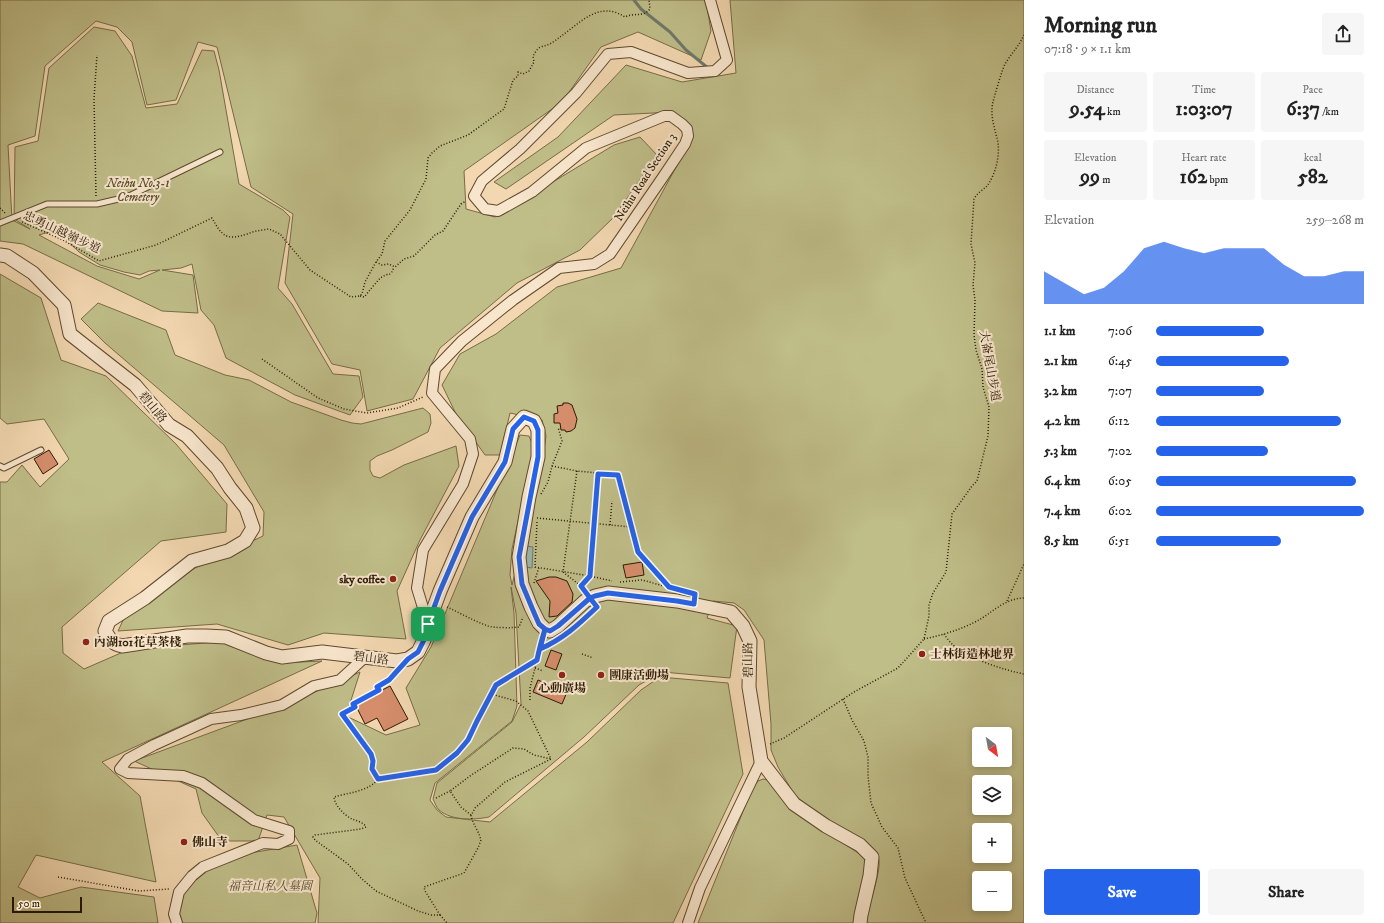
<!DOCTYPE html>
<html lang="en">
<head>
<meta charset="utf-8">
<style>
	body { margin:0; font-family:"IM FELL DW Pica","Noto Serif TC",serif; background:#f6f6f6; color:#222; height:100vh; display:flex; flex-direction:column; font-size:15px; white-space:nowrap }
	* { box-sizing:border-box; margin:0 }
	p { font-size:13px; color:#767676 }
	.icon { flex:none; width:22px; height:22px; fill:none; stroke:currentColor; stroke-width:2; stroke-linecap:round; stroke-linejoin:round }
	.map { position:relative; flex:1; overflow:hidden }
	.details { display:flex; flex-direction:column; background:#fff; width:360px }
	.details>* { flex:none }
	.needle { width:26px; rotate:149deg }
	.fabs { position:absolute; left:972px; top:727px; display:grid; gap:8px }
	.fabs a { display:grid; place-items:center; width:40px; height:40px; border-radius:4px; background:#fff; box-shadow:0 2px 6px #0003; font-size:20px }
	.scale { position:absolute; left:12px; bottom:10px; width:70px; box-sizing:border-box; padding-left:4px; border:2px solid #2c1b03; border-top:0; font-size:11px; line-height:14px; white-space:nowrap; color:#2c1b03; -webkit-text-stroke:3px #f7e5cc; paint-order:stroke }
	.pin { position:absolute; display:grid; place-items:center; width:34px; height:34px; color:#fff; margin:-17px; border-radius:8px; box-shadow:0 2px 6px #0006 }
	.round { display:grid; place-items:center; flex:none; width:42px; height:42px; border-radius:4px; background:#f6f6f6 }
	.head { display:flex; align-items:center; justify-content:space-between; height:68px; padding:0 20px }
	h1 { font-size:22px; font-weight:700; line-height:30px }
	.metrics { display:grid; grid-template-columns:repeat(3,1fr); gap:6px; height:68px; padding:4px 20px }
	.metrics div { display:grid; align-content:center; border-radius:4px; background:#f6f6f6; text-align:center }
	.metrics b { font-size:20px; font-weight:700 }
	.metrics small { font-size:11px; font-weight:400 }
	.metrics p { font-size:11px }
	.chart { height:112px; padding:8px 20px }
	.chart p { display:flex; justify-content:space-between }
	.chart svg { width:100%; height:72px; margin-top:4px; fill:#2563eb; opacity:.7 }
	.cta { display:flex; gap:8px; margin-top:auto; padding:8px 20px }
	.cta a { flex:1; height:46px; border-radius:4px; background:#2563eb; color:#fff; font-size:16px; font-weight:700; line-height:46px; text-align:center }
	.cta a+a { background:#f6f6f6; color:#222 }
	ul { padding:0 20px; list-style:none; font-size:13px }
	li { display:grid; grid-template-columns:64px 48px 1fr; align-items:center; height:30px }
	li i { height:10px; border-radius:5px; background:#2563eb }
	main { display:flex; flex:1; min-height:0 }
	.map>svg:first-child { display:block }
	.green { fill:#bfbd88; stroke:#766c46; fill-rule:evenodd }
	.water { fill:#9cb8b1; stroke:#6f796b }
	.lines { fill:none; stroke-linecap:round; stroke-linejoin:round }
	.stream { stroke:#6f796b; stroke-width:3 }
	.building { fill:#d58d6b; stroke:#2c1b03 }
	.service-casing { stroke:#5e4a2e; stroke-width:7 }
	.minor-casing { stroke:#5e4a2e; stroke-width:12 }
	.tertiary-casing { stroke:#5e4a2e; stroke-width:15 }
	.path { stroke:#2c1b03; stroke-width:1.5; stroke-dasharray:1 2; stroke-linecap:butt }
	.service { stroke:#f7e5cc; stroke-width:5 }
	.minor { stroke:#f7e5cc; stroke-width:10 }
	.tertiary { stroke:#f7e5cc; stroke-width:13 }
	.route-casing { stroke:#fff; stroke-width:8 }
	.route { stroke:#2563eb; stroke-width:5 }
	.poi-dot { fill:#8f2418; stroke:#f7e5cc; stroke-width:1.5 }
	.labels { text-anchor:middle; stroke-width:4; stroke-linejoin:round; paint-order:stroke }
	.street-label { font-size:12px; fill:#2c1b03; stroke:#f7e5cc }
	.park-label { font-size:12px; font-style:italic; fill:#584c2b; stroke:#f7e5cc }
	.poi-label { font-size:12px; font-weight:bold; fill:#2c1b03; stroke:#f7e5cc; text-anchor:start }
</style>
</head>
<body>
<main>
<div class="map">
<svg width="1024" height="923" viewBox="0 0 1024 923">
	<rect width="100%" height="100%" fill="#f2d7b0"/>
	<filter id="stains"><feTurbulence type="fractalNoise" baseFrequency=".005" numOctaves="4"/><feColorMatrix values="0 0 0 0 .2 0 0 0 0 .09 0 0 0 0 .02 0 0 0 .5 -.17"/></filter>
	<radialGradient id="worn" r=".72"><stop offset=".6" stop-color="#630" stop-opacity="0"/><stop offset="1" stop-color="#630" stop-opacity=".3"/></radialGradient>
	<!-- green -->
	<path class="green" d="M 0,0 L 706,0 L 711,31 L 701,60 L 638,32 L 601,47 L 562,102 L 464,171 L 466,209 L 495,217 L 614,145 L 640,137 L 657,155 L 614,217 L 580,250 L 517,283 L 440,348 L 413,399 L 367,411 L 360,370 L 332,364 L 285,283 L 293,214 L 251,187 L 217,47 L 198,42 L 176,100 L 147,105 L 132,42 L 117,27 L 96,21 L 45,66 L 35,136 L 8,145 L 12,220 L 30,229 L 14,219 L 15,147 L 38,141 L 49,68 L 94,27 L 115,31 L 132,56 L 146,108 L 177,104 L 202,50 L 214,51 L 219,70 L 239,184 L 283,210 L 290,217 L 278,288 L 292,304 L 333,374 L 359,376 L 363,397 L 350,415 L 295,395 L 226,358 L 214,325 L 201,310 L 192,264 L 181,268 L 162,270 L 193,275 L 198,313 L 162,311 L 23,244 L 0,241 ZM 56,230 L 79,252 L 100,265 L 124,272 L 140,275 L 149,271 L 160,270 L 139,279 L 97,266 L 39,235 Z
		M 730,0 L 1024,0 L 1024,923 L 864,923 C 868,910 881,871 879,860 C 878,855 874,850 871,846 L 809,808 L 794,794 L 778,767 L 771,750 L 771,724 L 764,640 L 744,610 L 734,603 L 713,601 L 707,618 L 737,626 L 730,678 L 662,672 L 639,685 L 584,737 L 489,817 C 474,820 452,821 439,810 C 436,807 435,803 433,799 L 437,783 L 512,722 L 521,704 L 516,613 L 511,587 L 514,613 L 517,706 L 512,721 L 435,783 L 430,800 L 437,810 L 446,817 L 490,822 L 587,742 L 641,690 L 660,677 L 728,683 L 743,774 L 673,923 L 318,923 L 320,878 L 284,817 L 267,815 L 258,841 L 222,841 L 202,813 L 196,789 L 134,761 L 288,704 L 360,672 L 346,716 L 386,735 L 420,725 L 406,688 L 431,647 L 520,435 L 529,436 L 534,448 L 512,549 L 510,575 L 512,585 L 541,471 L 546,436 L 542,420 L 510,413 L 500,455 L 485,455 L 456,414 L 442,385 L 460,354 L 496,334 L 557,287 L 621,268 L 693,136 L 673,112 L 614,115 L 506,189 L 494,182 L 558,137 L 626,65 L 682,82 L 736,73 ZM 979,734 L 1005,734 L 1005,760 L 979,760 ZM 979,782 L 1005,782 L 1005,808 L 979,808 ZM 979,830 L 1005,830 L 1005,856 L 979,856 ZM 979,878 L 1005,878 L 1005,904 L 979,904 Z
		M 0,274 L 41,298 L 61,360 L 106,376 L 176,444 L 227,504 L 226,532 L 161,541 L 62,627 L 63,653 L 84,669 L 130,649 L 230,641 L 280,663 L 322,661 L 102,762 L 140,796 L 156,882 L 36,855 L 18,887 L 40,898 L 81,887 L 154,897 L 158,923 L 0,923 L 0,482 L 7,482 L 22,465 L 40,487 L 69,459 L 44,419 L 7,424 L 0,418 Z
		M 98,303 L 166,330 L 175,355 L 225,375 L 249,380 L 291,402 L 341,420 L 352,423 L 361,424 L 423,408 L 430,414 L 431,423 L 428,432 L 392,450 L 377,456 L 370,461 L 370,470 L 373,476 L 380,478 L 404,465 L 456,446 L 459,466 L 420,540 L 397,591 L 406,639 L 324,633 L 288,645 L 217,624 L 118,631 L 126,614 L 193,569 L 263,536 L 264,512 L 224,445 L 105,343 L 81,319 Z
		M 763,779 L 768,780 L 788,805 L 800,816 L 863,856 L 868,863 L 856,923 L 698,923 L 752,789 L 758,781 Z
		M 297,845 L 317,913 L 315,923 L 176,923 L 181,892 L 195,876 L 227,857 Z"/>
	<!-- water -->
	<path class="water" d="M 526,546 L 533,547 L 532,568 L 525,567 Z"/>
	<g class="lines">
		<!-- stream -->
		<path class="stream" d="M 634,0 L 641,9 L 670,32 L 686,50 L 708,68"/>
	</g>
	<!-- building -->
	<path class="building" d="M 563,403 L 568,403 L 572,405 L 577,419 L 575,428 L 571,431 L 566,432 L 565,430 L 561,430 L 560,423 L 554,423 L 554,414 L 558,413 L 557,406 L 563,405 Z
		M 49,450 L 58,464 L 43,474 L 34,459 Z
		M 642,562 L 644,575 L 626,578 L 623,565 Z
		M 549,577 L 556,577 L 567,581 L 573,594 L 572,602 L 557,616 L 549,617 L 550,601 L 536,581 Z
		M 551,650 L 562,654 L 556,670 L 545,666 Z
		M 538,680 L 567,692 L 562,704 L 533,692 Z
		M 390,686 L 408,719 L 384,731 L 377,718 L 365,724 L 355,704 Z"/>
	<g class="lines">
		<defs>
			<path id="service" d="M 0,223 L 47,204 L 97,204 L 127,197 L 220,152
				M 0,466 L 4,468 L 41,450"/>
			<path id="minor" d="M 428,624 L 417,588 L 423,550 L 463,484 L 473,454 L 470,439 L 432,393 L 435,369 L 462,341 L 513,300 L 559,268 L 594,264 L 610,254 L 663,177 L 685,144 L 688,136 L 687,129 L 682,124 L 671,116 L 664,116 L 586,148 L 532,192 L 498,211 L 485,209 L 474,196 L 482,181 L 520,149 L 576,93 L 608,54 L 631,52 L 688,73 L 715,71 L 727,60 L 710,0
				M 177,923 L 174,914 L 179,892 L 192,876 L 203,867 L 263,843 L 278,844 L 289,839 L 289,831 L 254,820 L 202,783 L 183,776 L 128,773 L 120,769 L 128,759 L 154,745 L 211,719 L 241,715 L 282,705 L 314,686 L 340,680 L 364,658
				M 688,923 L 700,888 L 761,761"/>
			<path id="tertiary" d="M 0,255 L 7,256 L 33,273 L 64,305 L 70,334 L 135,385 L 169,425 L 187,436 L 217,468 L 230,488 L 246,508 L 253,528 L 245,541 L 228,551 L 192,561 L 145,598 L 109,621 L 105,631 C 110,639 112,644 122,646 L 187,636 L 206,636 L 226,637 L 266,653 L 282,657 L 322,652 L 397,661 L 408,659 L 418,652 L 424,640 L 428,624 L 440,591 L 472,517 L 505,462 L 513,429 L 524,417 L 534,421 L 538,430 L 538,457 L 529,497 L 519,557 L 522,584 L 531,607 L 539,623 L 545,629 L 550,631 L 558,626 L 585,601 L 595,596 L 608,593 L 677,601 L 731,612 L 743,626 L 750,641 L 749,687 L 761,761 L 794,804 L 826,826 L 860,845 L 872,857 L 870,876 L 861,915 L 860,923"/>
		</defs>
		<!-- service casing -->
		<use href="#service" class="service-casing"/>
		<!-- minor casing -->
		<use href="#minor" class="minor-casing"/>
		<!-- tertiary casing -->
		<use href="#tertiary" class="tertiary-casing"/>
		<!-- path -->
		<path class="path" d="M 96,196 L 94,99 L 97,55
			M 0,208 L 6,214
			M 22,222 L 63,240 L 99,261 L 156,245 L 212,218 C 222,236 226,241 247,234 C 254,231 262,230 269,229 L 280,234 L 310,270 L 351,297 L 360,296 L 362,294 L 365,282 L 376,262 L 382,254 L 385,241 L 410,210 L 426,179 L 428,158 L 432,153 L 440,146 L 468,135 L 504,109 L 513,80 L 518,76 L 518,72 L 523,74 L 529,71 L 534,62 L 533,56 C 535,53 537,48 541,47 C 543,46 545,46 547,45 C 551,44 556,40 560,37 C 580,23 599,0 625,17 C 635,12 642,18 650,9 L 649,0
			M 376,262 L 382,265 L 389,264 L 395,267 L 404,259 L 414,256 L 435,235 L 443,231 L 461,204 L 466,201
			M 360,296 L 364,297 C 368,293 378,279 382,277 C 389,272 390,278 394,267
			M 262,359 L 318,398 L 344,409 L 367,413 L 398,408 L 423,397
			M 552,466 L 577,471 L 618,475 L 638,552 L 669,587
			M 577,471 L 563,572 L 581,586
			M 541,494 L 548,482 L 552,466 L 562,441 L 558,427
			M 537,518 L 631,527
			M 537,522 L 535,567 L 590,576 L 612,581
			M 610,525 L 612,501
			M 620,582 L 642,580 L 675,589
			M 534,583 L 539,567
			M 584,589 L 581,586 L 590,576 L 598,474
			M 1007,601 L 1024,564
			M 447,607 C 460,613 474,621 488,626 C 494,628 513,628 519,627 L 523,617
			M 572,630 L 594,609
			M 944,634 C 946,637 949,641 952,644 C 966,658 1004,670 1024,674
			M 924,639 C 942,635 960,630 977,621 C 992,613 1005,598 1024,598
			M 540,649 L 559,639
			M 582,654 L 593,658
			M 535,668 L 543,671
			M 396,673 L 389,680 L 377,687 L 379,690 L 353,704 L 355,707 L 342,714 L 371,754 L 373,761 L 372,769 L 378,779 C 370,791 347,793 334,797 C 335,806 344,815 352,819 C 357,821 363,822 366,827 L 361,829 L 315,835 L 313,837 L 315,840 L 348,864 L 362,879 L 376,891 L 418,911 L 431,915 L 440,915 L 425,891 L 424,887 L 464,873 L 478,848 L 481,840 L 479,834 L 473,822 L 471,816 L 475,808 L 505,782 L 551,759 L 528,711 L 516,701 L 491,694 L 496,685 L 537,660 L 542,639
			M 843,699 L 852,720 L 864,741 L 868,757 L 868,776 L 871,803 L 882,827 L 898,848 L 905,878 L 926,923
			M 530,700 L 530,688 L 537,660
			M 770,744 L 784,738 L 854,692 L 898,668 L 924,639 L 929,616 L 929,605 L 933,593 L 946,572 L 952,514 L 972,486 L 977,481 L 988,436 L 989,407 L 983,387 L 982,369 L 976,350 L 974,335 L 975,300 L 973,285 L 975,263 L 971,244 L 974,199 C 977,193 983,190 987,186 C 996,174 1001,153 997,138 C 994,127 990,114 993,102 C 995,94 1002,70 1005,64 C 1011,54 1019,46 1024,35
			M 378,779 L 437,770 L 457,753 L 468,740 L 491,694
			M 436,798 L 450,791
			M 471,815 L 461,807 L 450,791 L 470,776 L 513,748 L 524,749 L 534,755 L 551,759
			M 58,877 L 139,891 L 169,889
			M 440,915 L 447,923"/>
		<!-- service -->
		<use href="#service" class="service"/>
		<!-- minor -->
		<use href="#minor" class="minor"/>
		<!-- tertiary -->
		<use href="#tertiary" class="tertiary"/>
	</g>
	<g class="lines">
		<defs>
			<path id="route" d="M 428,624 L 424,640 L 418,652 L 408,659 L 389,680 L 377,687 L 379,690 L 353,704 L 355,707 L 342,714 L 371,754 L 373,761 L 372,769 L 378,779 L 436,770 L 457,753 L 468,740 L 477,721 L 496,685 L 537,660 C 539,650 542,639 545,629 L 550,631 L 558,626 L 590,598 L 581,586 L 590,576 L 598,474 L 618,475 L 638,552 L 669,587 L 695,594 L 694,604 L 677,601 L 608,593 L 595,596 L 590,598 L 597,607 C 578,625 563,639 540,649 L 545,629 L 539,624 L 535,615 L 522,584 L 519,557 L 538,457 L 538,430 L 534,421 L 524,417 L 513,429 L 505,462 L 472,517 L 440,591 L 428,624"/>
		</defs>
		<!-- route casing -->
		<use href="#route" class="route-casing"/>
		<!-- route -->
		<use href="#route" class="route"/>
	</g>
	<!-- markers -->
	<g class="poi-dot">
		<circle cx="393" cy="579" r="4"/>
		<circle cx="86" cy="642" r="4"/>
		<circle cx="922" cy="654" r="4"/>
		<circle cx="562" cy="675" r="4"/>
		<circle cx="601" cy="675" r="4"/>
		<circle cx="184" cy="842" r="4"/>
	</g>
	<g class="labels">
		<!-- street labels -->
		<g class="street-label">
			<text transform="translate(645 177) rotate(-57)" y="4">Neihu Road Section 3</text>
			<text transform="translate(62 232) rotate(25)" y="4">忠勇山越嶺步道</text>
			<text transform="translate(990 366) rotate(80)" y="4">大崙尾山步道</text>
			<text transform="translate(153 407) rotate(50)" y="4">碧山路</text>
			<text transform="translate(371 658) rotate(7)" y="4">碧山路</text>
			<text transform="translate(748 660) rotate(-91)" y="4">碧山路</text>
		</g>
		<!-- park labels -->
		<g class="park-label">
			<text x="138" y="187">Neihu No.3-1<tspan x="138" dy="14">Cemetery</tspan></text>
			<text x="270" y="890">福音山私人墓園</text>
		</g>
		<!-- poi labels -->
		<g class="poi-label">
			<text x="385" y="583" text-anchor="end">sky coffee</text>
			<text x="94" y="646">內湖101花草茶棧</text>
			<text x="930" y="658">士林街造林地界</text>
			<text x="609" y="679">團康活動場</text>
			<text x="562" y="692" text-anchor="middle">心動廣場</text>
			<text x="192" y="846">佛山寺</text>
		</g>
	</g>
	<rect width="100%" height="100%" filter="url(#stains)"/>
	<rect width="100%" height="100%" fill="url(#worn)"/>
</svg>
<div class="fabs">
<a><svg class="needle" viewBox="-14 -14 28 28"><path d="M0-13l5 13h-10z" fill="#e53935"/><path d="M0 13l5-13h-10z" fill="#767676"/></svg></a>
<a><svg class="icon" aria-label="layers" viewBox="0 0 24 24"><path d="M12 4l9 5-9 5-9-5zM3 14l9 5 9-5"/></svg></a>
<a>+</a>
<a>−</a>
</div>
<div class="scale">50 m</div>
<div class="pin" style="left:428px;top:624px;background:#1e9e55"><svg class="icon" aria-label="arrive" viewBox="0 0 24 24"><path d="M6 21V4h12l-3 4 3 4H6"/></svg></div>
</div>
<section class="details">
<div class="head"><div><h1>Morning run</h1><p>07:18 · 9 × 1.1 km</p></div><a class="round"><svg class="icon" aria-label="share" viewBox="0 0 24 24"><path d="M12 15V3M7 8l5-5 5 5M5 13v7h14v-7"/></svg></a></div>
<div class="metrics">
<div><p>Distance</p><b>9.54<small> km</small></b></div>
<div><p>Time</p><b>1:03:07</b></div>
<div><p>Pace</p><b>6:37<small> /km</small></b></div>
</div>
<div class="metrics">
<div><p>Elevation</p><b>99<small> m</small></b></div>
<div><p>Heart rate</p><b>162<small> bpm</small></b></div>
<div><p>kcal</p><b>582</b></div>
</div>
<div class="chart"><p><span>Elevation</span>259–268 m</p>
<svg viewBox="0 0 160 44" preserveAspectRatio="none"><path d="M0 44V24L10 31L20 38L30 34L40 24L50 10L60 6L70 10L80 13L90 10L100 10L110 10L120 20L130 27L140 27L150 24L160 24V44z"/></svg>
</div>
<ul>
<li><b>1.1 km</b>7:06<i style="width:52%"></i></li>
<li><b>2.1 km</b>6:45<i style="width:64%"></i></li>
<li><b>3.2 km</b>7:07<i style="width:52%"></i></li>
<li><b>4.2 km</b>6:12<i style="width:89%"></i></li>
<li><b>5.3 km</b>7:02<i style="width:54%"></i></li>
<li><b>6.4 km</b>6:05<i style="width:96%"></i></li>
<li><b>7.4 km</b>6:02<i style="width:100%"></i></li>
<li><b>8.5 km</b>6:51<i style="width:60%"></i></li>
</ul>
<div class="cta"><a>Save</a><a>Share</a></div>
</section>
</main>
</body>
</html>
